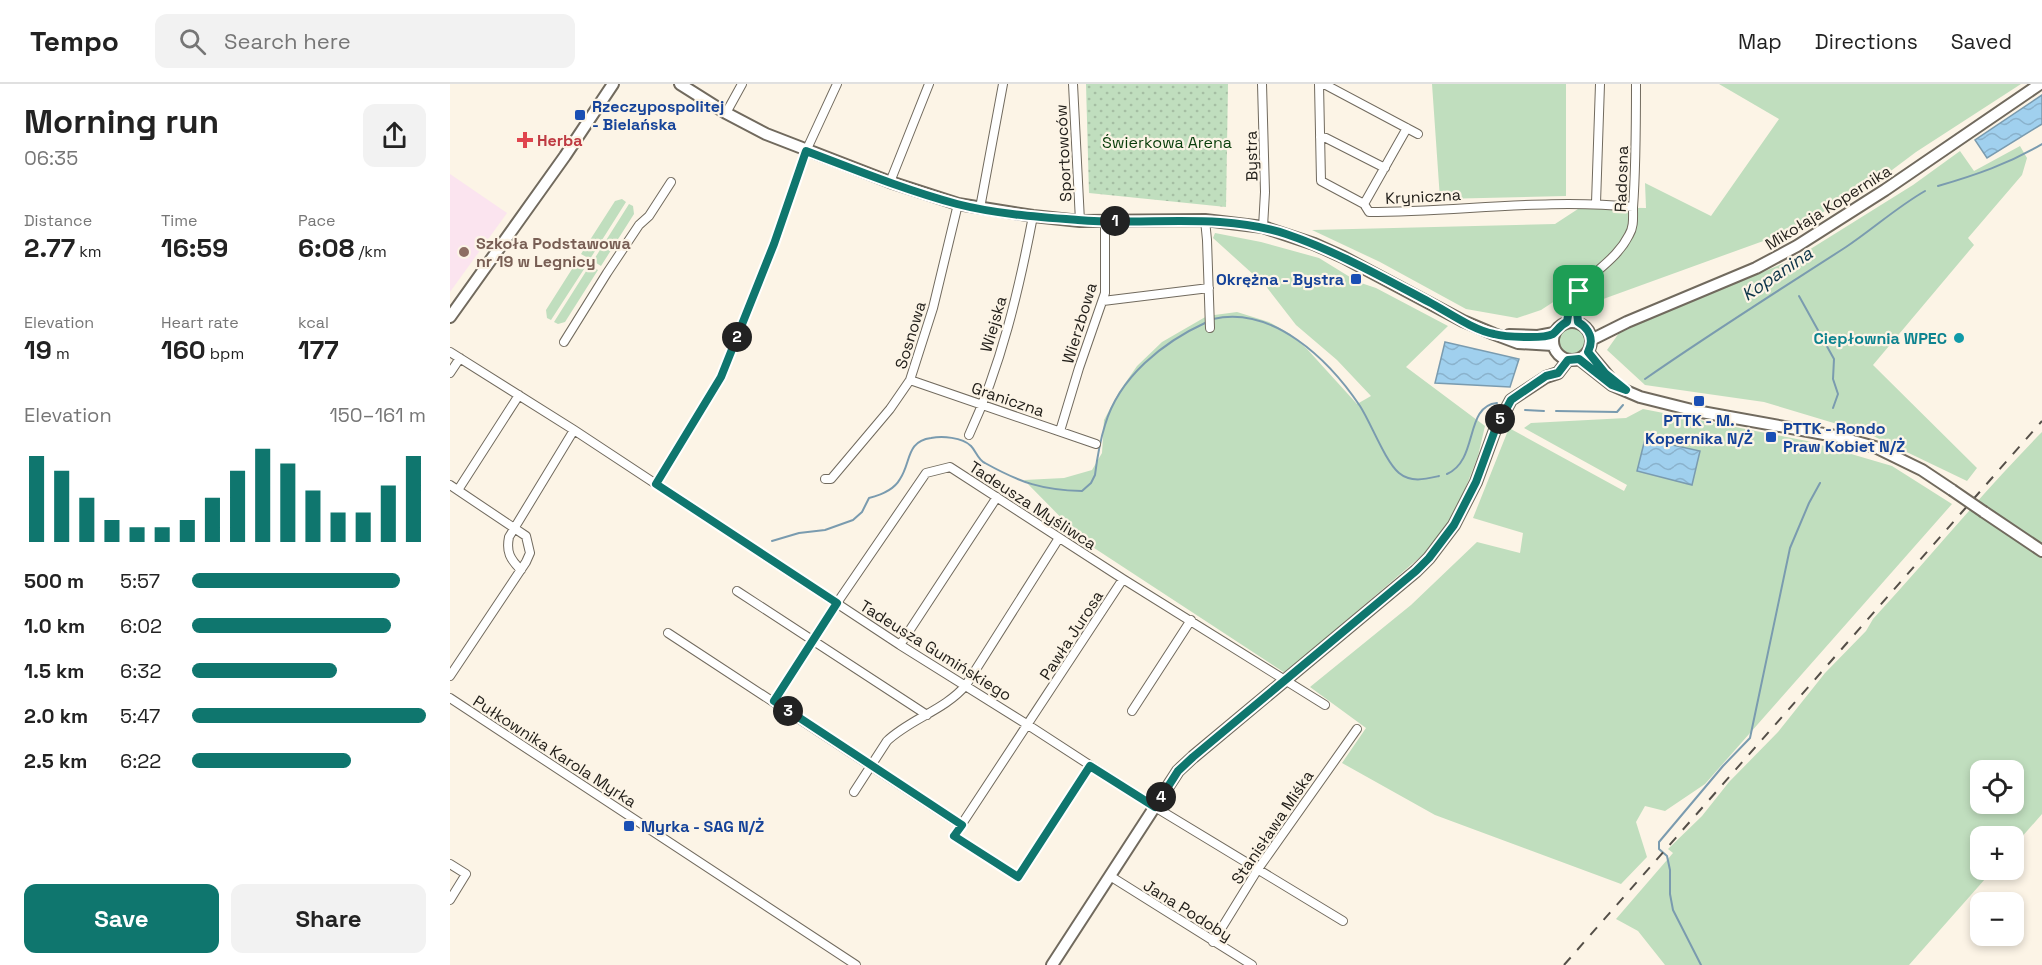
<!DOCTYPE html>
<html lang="en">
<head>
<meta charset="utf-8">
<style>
	body { margin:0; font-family:"Space Grotesk",sans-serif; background:#f2f2f2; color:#222; height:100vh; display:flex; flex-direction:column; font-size:22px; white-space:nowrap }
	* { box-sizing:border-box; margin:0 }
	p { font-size:20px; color:#767676 }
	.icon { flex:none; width:33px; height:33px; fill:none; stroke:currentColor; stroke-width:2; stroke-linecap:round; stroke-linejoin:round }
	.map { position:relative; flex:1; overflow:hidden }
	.side { display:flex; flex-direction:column; background:#fff; width:450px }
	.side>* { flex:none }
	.buttons { position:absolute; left:1520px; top:676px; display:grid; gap:12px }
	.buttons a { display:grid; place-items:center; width:54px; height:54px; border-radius:12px; background:#fff; box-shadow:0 3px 9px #0003; font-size:30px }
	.pin { position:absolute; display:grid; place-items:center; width:51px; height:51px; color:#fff; margin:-26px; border-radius:12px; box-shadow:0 3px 9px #0006 }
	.km { position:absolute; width:30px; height:30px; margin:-15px; border-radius:50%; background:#222; color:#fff; font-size:16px; line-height:30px; text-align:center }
	.round { display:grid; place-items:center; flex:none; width:63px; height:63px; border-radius:12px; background:#f2f2f2 }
	.summary { display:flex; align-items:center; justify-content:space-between; height:102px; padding:0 24px }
	h1 { font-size:33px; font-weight:700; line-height:45px }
	.figures { display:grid; grid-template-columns:repeat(3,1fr); gap:9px; height:102px; padding:6px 24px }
	.figures div { display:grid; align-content:center }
	.figures b { font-size:26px; font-weight:700 }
	.figures small { font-size:16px; font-weight:400 }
	.figures p { font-size:16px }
	.chart { height:168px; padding:12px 24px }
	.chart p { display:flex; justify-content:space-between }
	.chart svg { width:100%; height:108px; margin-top:6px; stroke:#0f766e; stroke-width:6 }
	.primary-button { display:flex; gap:12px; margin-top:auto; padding:12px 24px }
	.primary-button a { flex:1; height:69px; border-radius:12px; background:#0f766e; color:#fff; font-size:24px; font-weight:700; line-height:69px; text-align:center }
	.primary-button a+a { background:#f2f2f2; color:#222 }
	ul { padding:0 24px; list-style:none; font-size:20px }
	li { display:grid; grid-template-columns:96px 72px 1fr; align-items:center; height:45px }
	li i { height:15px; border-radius:8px; background:#0f766e }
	header { display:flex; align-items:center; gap:36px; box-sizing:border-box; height:84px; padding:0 30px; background:#fff; border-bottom:2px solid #e0e0e0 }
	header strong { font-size:28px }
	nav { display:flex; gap:33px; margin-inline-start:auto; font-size:21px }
	.search { width:420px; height:54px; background:#f2f2f2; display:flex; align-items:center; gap:15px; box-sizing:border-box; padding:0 21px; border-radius:12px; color:#767676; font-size:22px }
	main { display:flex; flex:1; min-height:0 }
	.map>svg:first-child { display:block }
	.education { fill:#fbe4ef }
	.green { fill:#c0debe; fill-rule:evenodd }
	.park { fill:url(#park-dots) }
	.water { fill:url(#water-waves); stroke:#7a9baf; stroke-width:1.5 }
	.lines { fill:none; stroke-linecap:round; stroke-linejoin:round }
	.stream { stroke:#7a9baf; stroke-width:2 }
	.street-casing { stroke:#716a5e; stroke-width:10 }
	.secondary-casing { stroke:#716a5e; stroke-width:14 }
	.street { stroke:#fff; stroke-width:8 }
	.secondary { stroke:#fff; stroke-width:10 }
	.rail { stroke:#544f48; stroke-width:2; stroke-dasharray:10 10; stroke-linecap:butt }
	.secondary-bridge-casing { stroke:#716a5e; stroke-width:14; stroke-linecap:butt }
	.secondary-bridge { stroke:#fff; stroke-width:10 }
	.route-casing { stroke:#fff; stroke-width:12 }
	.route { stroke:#0f766e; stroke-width:8 }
	.transit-dot { fill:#1a4fb4; stroke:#fcf4e6; stroke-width:2 }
	.health-dot { fill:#e0444e; stroke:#fcf4e6; stroke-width:2 }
	.education-dot { fill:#8d6e63; stroke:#fcf4e6; stroke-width:2 }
	.culture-dot { fill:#0f9aa8; stroke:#fcf4e6; stroke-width:2 }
	.labels { text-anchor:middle; stroke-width:4.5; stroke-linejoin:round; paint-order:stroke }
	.transit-label { font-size:16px; font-weight:bold; fill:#164399; stroke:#fcf4e6; text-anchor:start }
	.health-label { font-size:16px; font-weight:bold; fill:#be3a42; stroke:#fcf4e6; text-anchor:start }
	.park-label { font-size:16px; fill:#083d0a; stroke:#fcf4e6 }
	.street-label { font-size:16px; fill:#23201b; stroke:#fcf4e6 }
	.education-label { font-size:16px; font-weight:bold; fill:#785e54; stroke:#fcf4e6; text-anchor:start }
	.culture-label { font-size:16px; font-weight:bold; fill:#0d838f; stroke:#fcf4e6; text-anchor:end }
	.water-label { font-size:18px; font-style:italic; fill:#0c3449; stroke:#fcf4e6 }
</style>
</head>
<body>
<header>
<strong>Tempo</strong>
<div class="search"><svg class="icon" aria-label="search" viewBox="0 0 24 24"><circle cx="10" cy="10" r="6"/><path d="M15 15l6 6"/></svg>Search here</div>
<nav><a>Map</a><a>Directions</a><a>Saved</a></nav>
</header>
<main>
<section class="side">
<div class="summary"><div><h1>Morning run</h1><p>06:35</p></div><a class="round"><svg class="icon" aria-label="share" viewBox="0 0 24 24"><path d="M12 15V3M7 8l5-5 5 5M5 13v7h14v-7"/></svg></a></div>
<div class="figures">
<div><p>Distance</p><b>2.77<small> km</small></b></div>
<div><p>Time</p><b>16:59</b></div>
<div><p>Pace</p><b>6:08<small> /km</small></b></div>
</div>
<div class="figures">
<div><p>Elevation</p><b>19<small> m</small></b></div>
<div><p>Heart rate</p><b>160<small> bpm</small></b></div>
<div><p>kcal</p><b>177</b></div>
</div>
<div class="chart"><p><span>Elevation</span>150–161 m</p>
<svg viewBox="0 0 160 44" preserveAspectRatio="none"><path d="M5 44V9M15 44V15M25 44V26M35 44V35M45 44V38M55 44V38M65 44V35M75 44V26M85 44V15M95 44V6M105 44V12M115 44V23M125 44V32M135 44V32M145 44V21M155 44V9"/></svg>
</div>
<ul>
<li><b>500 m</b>5:57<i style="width:89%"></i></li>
<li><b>1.0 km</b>6:02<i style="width:85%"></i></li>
<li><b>1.5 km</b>6:32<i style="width:62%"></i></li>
<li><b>2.0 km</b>5:47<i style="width:100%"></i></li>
<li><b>2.5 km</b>6:22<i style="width:68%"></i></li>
</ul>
<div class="primary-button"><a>Save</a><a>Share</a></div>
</section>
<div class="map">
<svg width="1592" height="881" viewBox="0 0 1592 881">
	<defs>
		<pattern id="park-dots" width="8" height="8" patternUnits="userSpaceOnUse" patternTransform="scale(1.5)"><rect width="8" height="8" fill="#c0debe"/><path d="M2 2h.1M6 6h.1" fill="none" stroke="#a5bea3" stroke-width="1.8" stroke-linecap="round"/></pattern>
		<pattern id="water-waves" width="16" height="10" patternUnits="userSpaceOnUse" patternTransform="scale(1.5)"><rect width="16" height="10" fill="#a0d0ee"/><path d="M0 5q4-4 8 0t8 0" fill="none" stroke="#8ab2cc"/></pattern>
	</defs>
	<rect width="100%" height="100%" fill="#fcf4e6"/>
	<!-- education -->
	<path class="education" d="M 0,90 L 57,129 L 0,208 Z"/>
	<!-- green -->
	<path class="green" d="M 982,0 L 1116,0 L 1116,112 L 990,115 Z
		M 1269,0 L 1571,0 L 1466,68 L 1426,98 L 1338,148 L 1145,218 L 1111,213 L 1091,226 L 1067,234 L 1016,225 L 930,178 L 862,146 L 1105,140 L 1131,123 L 1196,124 L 1195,99 L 1261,132 L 1329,35 Z
		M 1570,62 L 1577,74 L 1572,91 L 1518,154 L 1524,161 L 1423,281 L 1527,384 L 1517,397 L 1417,349 L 1314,318 L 1195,301 L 1157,266 L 1169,249 L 1195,237 L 1346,174 L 1463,101 L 1510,67 L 1524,87 Z
		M 172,115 L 176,118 L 140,175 L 131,170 L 165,117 Z
		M 179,120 L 183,122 L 184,130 L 151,182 L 143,177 Z
		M 765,149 L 811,158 L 869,174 L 908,198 L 926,204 L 998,242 L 956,283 L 1035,342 L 1028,372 L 1014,408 L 990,456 L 835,589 L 635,458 L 574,396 L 614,394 L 642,386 L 652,369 L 654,336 L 669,308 L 687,282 L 712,258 L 757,232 L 787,228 L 819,238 L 840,250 L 857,265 L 907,320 L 921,312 L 887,276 L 846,241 L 815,201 L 763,154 Z
		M 129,174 L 138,179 L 101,236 L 97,234 L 96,226 Z
		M 140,181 L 148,186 L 115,238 L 108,240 L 104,238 Z
		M1109 257a13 13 0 1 1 26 0a13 13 0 1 1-26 0Z
		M 1193,325 L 1357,357 L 1442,382 L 1502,420 L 1255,700 L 1215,727 L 1195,722 L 1186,738 L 1197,773 L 1171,800 L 985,731 L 892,679 L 916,644 L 860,603 L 961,521 L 1027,458 L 1070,469 L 1073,449 L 1023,434 L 1059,344 L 1174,407 L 1177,401 L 1074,344 L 1081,339 L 1176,334 Z
		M 1592,348 L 1592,730 L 1563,763 L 1563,753 L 1530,753 L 1530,786 L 1543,786 L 1459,881 L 1215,881 L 1188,847 L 1166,835 L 1223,769 L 1218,765 L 1252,732 L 1279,698 L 1328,648 L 1375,589 L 1416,547 L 1423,535 C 1480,473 1533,408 1592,348 ZM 1530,687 L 1563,687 L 1563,720 L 1530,720 Z"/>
	<!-- park -->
	<path class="park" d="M 636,0 L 778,0 L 776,123 L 639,109 Z"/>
	<!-- water -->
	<path class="water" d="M 1592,11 L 1592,40 L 1537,74 L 1525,56 Z
		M 995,258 L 1069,275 L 1060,303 L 985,299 Z
		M 1195,355 L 1250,367 L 1242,401 L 1187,387 Z"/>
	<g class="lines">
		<!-- stream -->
		<path class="stream" d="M 1488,102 C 1526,91 1558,80 1592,60
			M 1349,212 L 1384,275 L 1383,295 L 1388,310 L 1383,324
			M 763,235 C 823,221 879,276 910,322 C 921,339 935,377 949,389 C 961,399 976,395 989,392
			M 1195,295 C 1261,249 1328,207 1396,163 C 1423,145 1447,123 1475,107
			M 1075,326 L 1094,327
			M 1106,327 L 1167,328 L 1173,321
			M 997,390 C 1029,376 1014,322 1047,319
			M 322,457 L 349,449 L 375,446 L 403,436 L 412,428 L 419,414 C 431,411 444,406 450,395 C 461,379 456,357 481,354 C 492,352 512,353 521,362 C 526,367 528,376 535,379 C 571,399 592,406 632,407 L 641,399 L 645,391 C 647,375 650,357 655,341 C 669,293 713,258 757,238
			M 1251,881 L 1223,826 L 1220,810 L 1220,786 L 1217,772 L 1209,765 L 1209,758 L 1273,682 L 1300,654 L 1340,464 L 1359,419 L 1370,399"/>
		<defs>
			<path id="street" d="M 623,0 L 630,137
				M 812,0 L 815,108 L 813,143
				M 869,0 L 871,97 L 914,120 L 919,128 C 1008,128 1095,114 1183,123
				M 874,0 L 968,50
				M 276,29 L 292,0
				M 870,53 L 876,54 L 935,84
				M 440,98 L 479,0
				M 1146,119 L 1150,0
				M 914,120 L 957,44
				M 530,124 L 553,0
				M 755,136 L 757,156 L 760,244
				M 653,217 L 759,204
				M 1117,238 C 1121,193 1161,187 1179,151 C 1184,143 1183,134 1183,124 C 1186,83 1186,41 1186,0
				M 1128,238 L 1127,224 L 1129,207
				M 114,258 L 157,189 L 189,141 L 199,132 L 221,98
				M 0,268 L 124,346 L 450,561 L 578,641 L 695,717 L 893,837
				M 0,289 L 10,274
				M 460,296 L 646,360
				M 610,347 L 629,284 L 655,209 L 655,137
				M 519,351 C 551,282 569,206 583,132
				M 375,395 L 381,395 L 440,325 L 460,296 L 483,224 L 508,120
				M 206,400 L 271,293 L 324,160 L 356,67 L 387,0
				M 0,401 L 76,452 L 80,469 L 76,478 L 0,592
				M 8,406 L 69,311
				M 71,486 C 60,475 56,468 59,453 L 124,346
				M 287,507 L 477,631
				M 218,549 L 511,741
				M 450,561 L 547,413
				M 0,614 L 406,881
				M 324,617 L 387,519 L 476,389 L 500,383 L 673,495 L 875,621
				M 682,627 L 741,536
				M 640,682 L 568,793 L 504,752 L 673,495
				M 404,708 L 437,657 C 460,635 495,626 516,601 L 609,454
				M 0,780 L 16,790 L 0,816
				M 660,792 L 802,881
				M 763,858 L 808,785 L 907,645"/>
			<path id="secondary" d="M 230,0 L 276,29 L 316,50 L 440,98 L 508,120 L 583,132 L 630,137 L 755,136 L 813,143 L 864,160 L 893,173 L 1013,237 L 1044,250 L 1068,259 L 1103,261
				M 0,233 L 115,72 L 163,0
				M1103 257a19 19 0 1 1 38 0a19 19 0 1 1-38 0Z
				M 1059,251 L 1088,252 L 1104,249
				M 1141,256 L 1177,238 L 1306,184 L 1347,162 L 1435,106 L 1590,0
				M 1138,268 L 1159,293
				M 1129,275 L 1162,301 L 1190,313 L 1246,327 L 1385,352 L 1425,363 L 1472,386 L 1502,406
				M 1534,428 L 1592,467
				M 602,881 L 728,687 L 743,673 L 966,487 L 979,474 L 1004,441 L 1026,398 L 1045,346 L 1061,316 L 1096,293 L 1108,289 L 1118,276"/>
		</defs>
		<!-- street casing -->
		<use href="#street" class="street-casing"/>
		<!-- secondary casing -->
		<use href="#secondary" class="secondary-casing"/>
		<!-- street -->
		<use href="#street" class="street"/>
		<!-- secondary -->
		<use href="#secondary" class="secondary"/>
		<!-- rail -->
		<path class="rail" d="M 1114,881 L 1592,337"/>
		<defs>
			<path id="secondary-bridge" d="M 1502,406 L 1534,428"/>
		</defs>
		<!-- secondary-bridge casing -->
		<use href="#secondary-bridge" class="secondary-bridge-casing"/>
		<!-- secondary-bridge -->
		<use href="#secondary-bridge" class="secondary-bridge"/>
	</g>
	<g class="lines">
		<defs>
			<path id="route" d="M 356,67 C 406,86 455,106 507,120 C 546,130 588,133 628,136 C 698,142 768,128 836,150 C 886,167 932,193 979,218 C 998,228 1023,246 1044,250 C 1055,253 1094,255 1103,250 C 1108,246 1110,241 1117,238 L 1120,219 L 1129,207 L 1127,228 L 1128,238 C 1140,245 1144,256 1138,268 L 1155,289 L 1176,306 L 1162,301 L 1129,275 L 1118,276 L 1108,289 L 1096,292 L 1061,316 L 1045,346 L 1026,398 L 1004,441 L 979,474 L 966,487 L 743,673 L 728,687 L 705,723 L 640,682 L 568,793 L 504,752 L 512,741 L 324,617 L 387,519 L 206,400 L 271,293 L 324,160 Z"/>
		</defs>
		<!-- route casing -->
		<use href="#route" class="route-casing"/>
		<!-- route -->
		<use href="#route" class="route"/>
	</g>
	<!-- markers -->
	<g class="transit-dot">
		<rect x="124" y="25" width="12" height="12" rx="3"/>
		<rect x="900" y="189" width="12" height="12" rx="3"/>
		<rect x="1243" y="311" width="12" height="12" rx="3"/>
		<rect x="1315" y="347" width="12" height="12" rx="3"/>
		<rect x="173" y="736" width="12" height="12" rx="3"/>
	</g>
	<path class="health-dot" d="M72 47h6v6h6v6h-6v6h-6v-6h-6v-6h6z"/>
	<circle class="education-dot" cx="14" cy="168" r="6"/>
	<circle class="culture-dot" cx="1509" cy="254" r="6"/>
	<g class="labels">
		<!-- transit labels -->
		<g class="transit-label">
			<text x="142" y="28">Rzeczypospolitej<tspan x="142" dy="18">- Bielańska</tspan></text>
			<text x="894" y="201" text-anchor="end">Okrężna - Bystra</text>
			<text x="1249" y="342" text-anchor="middle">PTTK - M.<tspan x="1249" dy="18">Kopernika N/Ż</tspan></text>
			<text x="1333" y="350">PTTK - Rondo<tspan x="1333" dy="18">Praw Kobiet N/Ż</tspan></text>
			<text x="191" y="748">Myrka - SAG N/Ż</text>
		</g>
		<!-- health labels -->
		<g class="health-label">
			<text x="87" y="62">Herba</text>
		</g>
		<!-- park labels -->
		<g class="park-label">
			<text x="717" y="64">Świerkowa Arena</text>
		</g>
		<!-- street labels -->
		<g class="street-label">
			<text transform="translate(613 69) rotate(-93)" y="6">Sportowców</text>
			<text transform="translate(801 72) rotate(-91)" y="6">Bystra</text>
			<text transform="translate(1171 95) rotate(-88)" y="6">Radosna</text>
			<text transform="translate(973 112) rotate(-3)" y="6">Kryniczna</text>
			<text transform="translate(1378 123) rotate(-32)" y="6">Mikołaja Kopernika</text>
			<text transform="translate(629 239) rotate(-73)" y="6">Wierzbowa</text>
			<text transform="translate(543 240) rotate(-74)" y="6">Wiejska</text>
			<text transform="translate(460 251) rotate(-73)" y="6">Sosnowa</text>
			<text transform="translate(558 315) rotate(19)" y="6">Graniczna</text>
			<text transform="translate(583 421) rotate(33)" y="6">Tadeusza Myśliwca</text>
			<text transform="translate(621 551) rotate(-57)" y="6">Pawła Jurosa</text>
			<text transform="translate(486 566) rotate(32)" y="6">Tadeusza Gumińskiego</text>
			<text transform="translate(105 667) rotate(33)" y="6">Pułkownika Karola Myrka</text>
			<text transform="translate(822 743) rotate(-56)" y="6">Stanisława Miśka</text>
			<text transform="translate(738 826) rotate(32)" y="6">Jana Podoby</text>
		</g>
		<!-- education labels -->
		<g class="education-label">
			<text x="26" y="165">Szkoła Podstawowa<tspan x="26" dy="18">nr 19 w Legnicy</tspan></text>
		</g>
		<!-- culture labels -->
		<g class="culture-label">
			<text x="1497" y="260">Ciepłownia WPEC</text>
		</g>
		<!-- water labels -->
		<g class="water-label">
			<text transform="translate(1327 190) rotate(-34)" y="6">Kopanina</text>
		</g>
	</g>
</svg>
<div class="buttons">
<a><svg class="icon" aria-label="locate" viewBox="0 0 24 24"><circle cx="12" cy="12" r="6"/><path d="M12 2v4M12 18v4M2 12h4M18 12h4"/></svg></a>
<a>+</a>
<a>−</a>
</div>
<div class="pin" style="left:1129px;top:207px;background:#1e9e55"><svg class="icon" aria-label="arrive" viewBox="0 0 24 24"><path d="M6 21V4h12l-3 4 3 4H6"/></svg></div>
<b class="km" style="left:665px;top:137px">1</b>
<b class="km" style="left:287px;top:253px">2</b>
<b class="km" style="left:338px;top:627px">3</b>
<b class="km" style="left:711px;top:713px">4</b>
<b class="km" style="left:1050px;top:335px">5</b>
</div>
</main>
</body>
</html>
